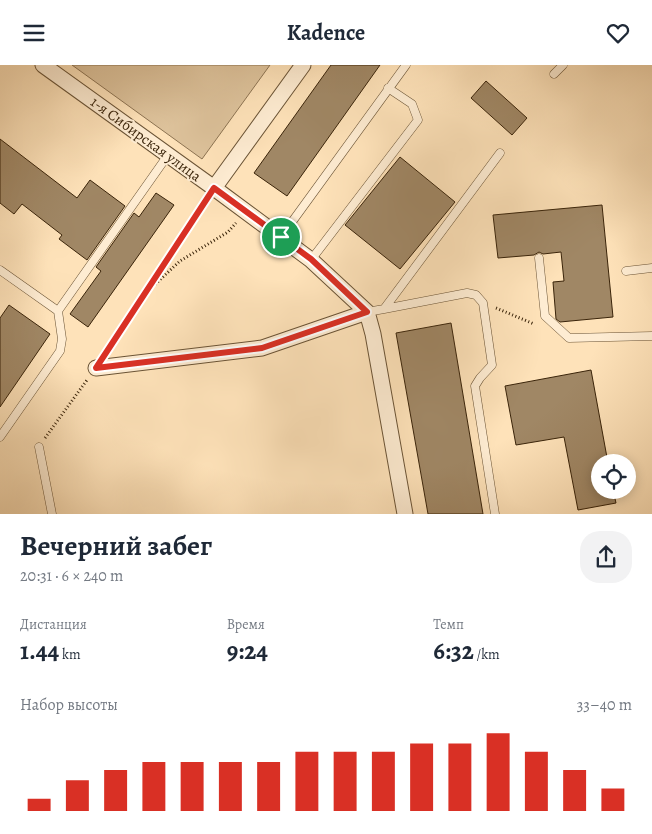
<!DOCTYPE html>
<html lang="ru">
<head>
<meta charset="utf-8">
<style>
	body { margin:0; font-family:Alegreya,serif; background:#f2f2f3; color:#1f2937; height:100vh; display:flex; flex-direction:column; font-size:19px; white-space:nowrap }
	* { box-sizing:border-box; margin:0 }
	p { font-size:16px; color:#747a83 }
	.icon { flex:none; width:28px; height:28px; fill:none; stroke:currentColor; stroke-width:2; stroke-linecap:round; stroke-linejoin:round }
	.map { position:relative; height:449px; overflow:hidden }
	.panel { display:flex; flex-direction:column; background:#fff; flex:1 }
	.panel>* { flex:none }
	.fabs { position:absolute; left:591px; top:389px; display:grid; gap:10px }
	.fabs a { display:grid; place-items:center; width:45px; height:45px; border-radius:50%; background:#fff; box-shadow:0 2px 12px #0003; font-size:25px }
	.pin { position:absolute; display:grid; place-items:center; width:42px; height:42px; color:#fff; margin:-21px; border:2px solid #fff; border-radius:50%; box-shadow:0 1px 5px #0007 }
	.round { display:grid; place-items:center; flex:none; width:52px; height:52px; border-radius:20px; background:#f2f2f3 }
	.summary { display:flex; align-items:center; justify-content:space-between; height:85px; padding:0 20px }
	h1 { font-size:28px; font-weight:700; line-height:38px }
	.stats { display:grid; grid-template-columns:repeat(3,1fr); gap:8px; height:85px; padding:5px 20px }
	.stats div { display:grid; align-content:center }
	.stats b { font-size:25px; font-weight:700 }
	.stats small { font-size:14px; font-weight:400 }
	.stats p { font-size:14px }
	.chart { height:140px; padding:10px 20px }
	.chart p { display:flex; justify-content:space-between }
	.chart svg { width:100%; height:90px; margin-top:5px; stroke:#d93025; stroke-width:6 }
	header { display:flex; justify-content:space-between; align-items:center; height:65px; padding:0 20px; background:#fff; font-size:22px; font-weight:700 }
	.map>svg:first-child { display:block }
	.green { fill:#ddc29b; stroke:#8c7352 }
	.building { fill:#a08765; stroke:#3a240a }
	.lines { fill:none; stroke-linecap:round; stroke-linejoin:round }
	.lane-casing { stroke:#6b5436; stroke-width:9 }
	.street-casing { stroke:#6b5436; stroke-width:17 }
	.path { stroke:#3a240a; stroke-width:3; stroke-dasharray:1 2.5; stroke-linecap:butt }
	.lane { stroke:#feecd2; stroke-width:8 }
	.street { stroke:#feecd2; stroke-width:15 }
	.route-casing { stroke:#fff; stroke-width:10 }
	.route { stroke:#d93025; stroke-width:6 }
	.labels { text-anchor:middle; stroke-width:4; stroke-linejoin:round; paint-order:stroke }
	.street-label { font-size:15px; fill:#3a240a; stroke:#feecd2 }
</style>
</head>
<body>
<header><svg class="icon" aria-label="menu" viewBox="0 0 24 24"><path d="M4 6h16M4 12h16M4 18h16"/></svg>Kadence<svg class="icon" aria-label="heart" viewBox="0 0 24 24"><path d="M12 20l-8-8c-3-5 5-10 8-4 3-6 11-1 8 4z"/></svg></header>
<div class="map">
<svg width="652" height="449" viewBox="0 0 652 449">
	<rect width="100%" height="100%" fill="#fee2b9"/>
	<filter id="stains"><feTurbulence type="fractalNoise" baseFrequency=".004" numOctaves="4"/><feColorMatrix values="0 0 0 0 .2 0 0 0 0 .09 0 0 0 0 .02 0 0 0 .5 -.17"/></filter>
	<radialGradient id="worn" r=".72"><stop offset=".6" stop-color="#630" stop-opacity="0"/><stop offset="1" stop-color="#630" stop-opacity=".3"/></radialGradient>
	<!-- green -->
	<path class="green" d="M 72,0 L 270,0 L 202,94 Z"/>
	<!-- building -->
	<path class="building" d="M 331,0 L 380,0 L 287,131 L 254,108 Z
		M 486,16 L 527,53 L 512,70 L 471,33 Z
		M 0,74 L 77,133 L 90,115 L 125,141 L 87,195 L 59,174 L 62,170 L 22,139 L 14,149 L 0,138 Z
		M 400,92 L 455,137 L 400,204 L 345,160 Z
		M 156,128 L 174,140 L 88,262 L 70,249 L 101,206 L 96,202 L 134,148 L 139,152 Z
		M 602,140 L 613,252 L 560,257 L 556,254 L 553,217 L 564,216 L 561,187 L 543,189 L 539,187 L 534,190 L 498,193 L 493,150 Z
		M 9,240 L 50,269 L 0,342 L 0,253 Z
		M 451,258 L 483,449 L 428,449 L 396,268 Z
		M 591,305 L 608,398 L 600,398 L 600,425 L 613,425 L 616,438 L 578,445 L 564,372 L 516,380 L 505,321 Z"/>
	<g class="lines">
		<defs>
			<path id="lane" d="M 554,9 L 563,0
				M 281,172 L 406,0
				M 539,193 L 545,251 L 569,273 L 652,271
				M 311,195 L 418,55 L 412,39 L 388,23
				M 0,205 L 58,246 L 168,90
				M 626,206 L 652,203
				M 384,244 L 467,228 L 476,230 L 483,238 L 492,300 L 480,313 L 475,321 L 495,449
				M 367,247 L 384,244 L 500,88
				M 0,372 L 60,286 L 62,274 L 58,246
				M 39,382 L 52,449"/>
			<path id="street" d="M 43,0 L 214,123 L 311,195 L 367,247 L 373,269 L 405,449
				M 214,123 L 303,0
				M 96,303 L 262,283 L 367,247"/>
		</defs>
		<!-- lane casing -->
		<use href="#lane" class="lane-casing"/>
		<!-- street casing -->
		<use href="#street" class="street-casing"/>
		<!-- path -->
		<path class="path" d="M 150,224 L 180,196 L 228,167 L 236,158
			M 496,243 L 534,259
			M 108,285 L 206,136
			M 45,373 L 87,315"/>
		<!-- lane -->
		<use href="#lane" class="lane"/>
		<!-- street -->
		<use href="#street" class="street"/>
	</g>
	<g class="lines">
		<defs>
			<path id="route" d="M 214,123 L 311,194 L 367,247 L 262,283 L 96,303 Z"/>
		</defs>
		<!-- route casing -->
		<use href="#route" class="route-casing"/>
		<!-- route -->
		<use href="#route" class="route"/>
	</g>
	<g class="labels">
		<!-- street labels -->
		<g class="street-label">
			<text transform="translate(146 74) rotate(36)" y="5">1-я Сибирская улица</text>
		</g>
	</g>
	<rect width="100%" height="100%" filter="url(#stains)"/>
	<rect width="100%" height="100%" fill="url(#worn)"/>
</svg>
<div class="fabs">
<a><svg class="icon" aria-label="locate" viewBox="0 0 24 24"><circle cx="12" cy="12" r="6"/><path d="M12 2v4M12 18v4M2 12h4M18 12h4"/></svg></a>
</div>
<div class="pin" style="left:281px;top:172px;background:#1e9e55"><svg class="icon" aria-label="arrive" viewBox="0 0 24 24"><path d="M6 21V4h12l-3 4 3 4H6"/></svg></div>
</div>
<section class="panel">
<div class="summary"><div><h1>Вечерний забег</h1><p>20:31 · 6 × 240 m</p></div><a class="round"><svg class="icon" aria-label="share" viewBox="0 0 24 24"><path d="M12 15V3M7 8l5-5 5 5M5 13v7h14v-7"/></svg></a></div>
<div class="stats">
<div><p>Дистанция</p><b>1.44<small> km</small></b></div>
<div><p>Время</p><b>9:24</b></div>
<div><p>Темп</p><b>6:32<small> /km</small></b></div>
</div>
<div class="chart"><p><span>Набор высоты</span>33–40 m</p>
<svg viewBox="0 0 160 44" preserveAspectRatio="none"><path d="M5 44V38M15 44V29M25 44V24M35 44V20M45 44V20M55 44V20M65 44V20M75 44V15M85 44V15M95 44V15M105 44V11M115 44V11M125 44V6M135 44V15M145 44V24M155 44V33"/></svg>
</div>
</section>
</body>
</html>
